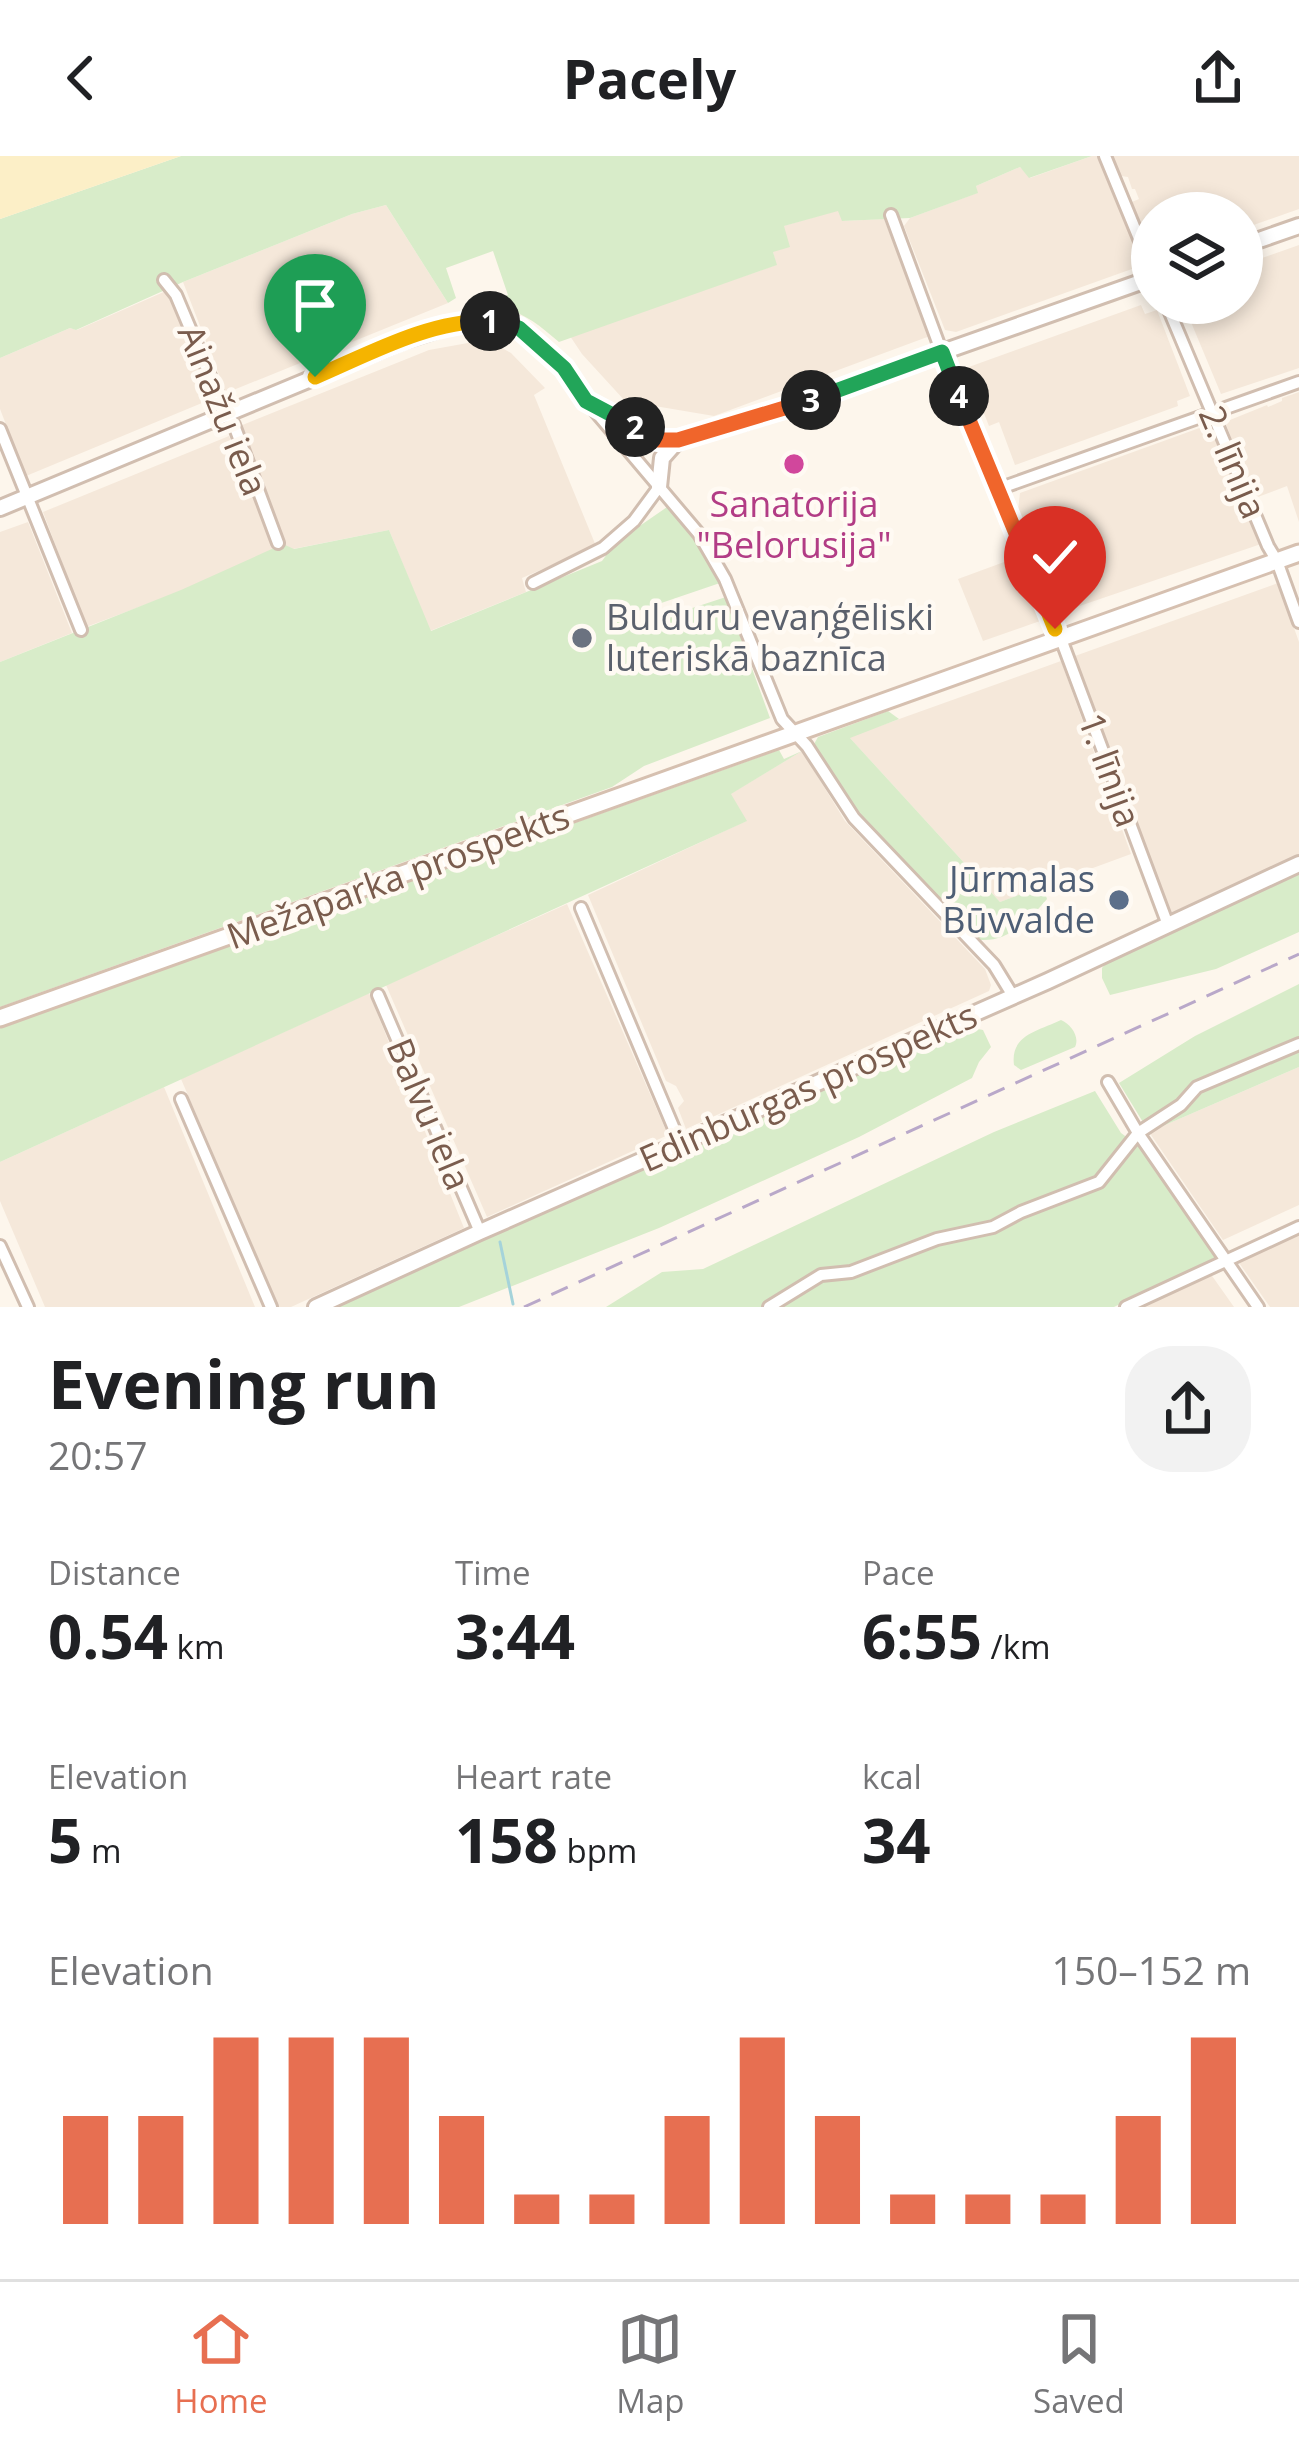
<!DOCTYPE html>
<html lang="en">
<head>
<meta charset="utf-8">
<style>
	body { margin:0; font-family:"Open Sans",sans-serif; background:#f2f2f2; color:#202124; height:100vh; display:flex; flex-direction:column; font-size:45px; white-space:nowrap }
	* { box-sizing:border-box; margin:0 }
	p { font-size:39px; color:#757577 }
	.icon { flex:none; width:66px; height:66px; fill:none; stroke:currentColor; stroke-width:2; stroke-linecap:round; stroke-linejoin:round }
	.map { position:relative; height:1151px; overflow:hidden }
	.panel { display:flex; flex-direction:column; background:#fff; flex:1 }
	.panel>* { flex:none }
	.controls { position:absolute; left:1131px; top:36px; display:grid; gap:24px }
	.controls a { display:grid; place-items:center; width:132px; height:132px; border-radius:50%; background:#fff; box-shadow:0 6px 18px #0003; font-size:60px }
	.pin { position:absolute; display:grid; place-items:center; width:102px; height:102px; color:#fff; margin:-123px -51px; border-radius:50% 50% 50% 0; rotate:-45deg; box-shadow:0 0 12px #0007 }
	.pin .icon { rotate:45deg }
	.km { position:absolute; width:60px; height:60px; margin:-30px; border-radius:50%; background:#222; color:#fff; font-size:33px; line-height:60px; text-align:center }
	.round { display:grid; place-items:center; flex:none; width:126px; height:126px; border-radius:48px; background:#f2f2f2 }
	.summary { display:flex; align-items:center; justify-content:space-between; height:204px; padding:0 48px }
	h1 { font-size:66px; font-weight:700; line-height:90px }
	.stats { display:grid; grid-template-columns:repeat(3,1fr); gap:18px; height:204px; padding:12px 48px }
	.stats div { display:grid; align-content:center }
	.stats b { font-size:60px; font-weight:700 }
	.stats small { font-size:33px; font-weight:400 }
	.stats p { font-size:33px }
	.chart { height:336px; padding:24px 48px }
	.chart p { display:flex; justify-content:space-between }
	.chart svg { width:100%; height:216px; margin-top:12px; stroke:#e76f51; stroke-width:6 }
	header { display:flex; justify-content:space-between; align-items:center; height:156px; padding:0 48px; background:#fff; font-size:54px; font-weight:700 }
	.tabs { display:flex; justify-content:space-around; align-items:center; height:168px; border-top:3px solid #e0e0e0; background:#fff; font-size:33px; color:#757577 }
	.tabs a { display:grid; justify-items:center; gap:6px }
	.tabs .active { color:#e76f51 }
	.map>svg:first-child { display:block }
	.residential { fill:#f5e8da }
	.green { fill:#d8ecc9 }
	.sand { fill:#fcefc7 }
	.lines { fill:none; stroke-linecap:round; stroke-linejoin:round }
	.stream { stroke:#a5d3da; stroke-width:3 }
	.minor-casing { stroke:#d1beb0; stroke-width:16 }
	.tertiary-casing { stroke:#d1beb0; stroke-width:20 }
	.secondary-casing { stroke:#d6c0b0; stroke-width:21 }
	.minor { stroke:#fff; stroke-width:10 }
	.tertiary { stroke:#fff; stroke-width:14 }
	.secondary { stroke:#fff; stroke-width:15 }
	.rail { stroke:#b9a8c9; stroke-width:3; stroke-dasharray:18 12; stroke-linecap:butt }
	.split-1-casing { stroke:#fff; stroke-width:24 }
	.split-2-casing { stroke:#fff; stroke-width:24 }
	.split-3-casing { stroke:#fff; stroke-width:24 }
	.split-4-casing { stroke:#fff; stroke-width:24 }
	.split-5-casing { stroke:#fff; stroke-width:24 }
	.split-6-casing { stroke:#fff; stroke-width:24 }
	.split-1 { stroke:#f5b400; stroke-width:15 }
	.split-2 { stroke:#22a559; stroke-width:15 }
	.split-3 { stroke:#f0652b; stroke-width:15 }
	.split-4 { stroke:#22a559; stroke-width:15 }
	.split-5 { stroke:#f0652b; stroke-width:15 }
	.split-6 { stroke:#f5b400; stroke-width:15 }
	.hotel-dot { fill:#d1479c; stroke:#fffaf3; stroke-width:4.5 }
	.worship-dot { fill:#6b7280; stroke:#fffaf3; stroke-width:4.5 }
	.service-dot { fill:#5c6f8a; stroke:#fffaf3; stroke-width:4.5 }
	.labels { text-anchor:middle; stroke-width:9; stroke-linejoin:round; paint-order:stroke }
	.street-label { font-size:36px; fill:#7a5c4d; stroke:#fffaf3 }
	.hotel-label { font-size:36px; fill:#b23c85; stroke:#fffaf3 }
	.worship-label { font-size:36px; fill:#5b616d; stroke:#fffaf3; text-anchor:start }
	.service-label { font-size:36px; fill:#4e5e75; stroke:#fffaf3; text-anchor:end }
</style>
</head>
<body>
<header><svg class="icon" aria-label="back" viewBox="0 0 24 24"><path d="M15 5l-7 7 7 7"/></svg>Pacely<svg class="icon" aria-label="share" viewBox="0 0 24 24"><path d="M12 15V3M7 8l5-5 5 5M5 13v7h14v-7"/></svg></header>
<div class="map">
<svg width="1299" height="1151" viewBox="0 0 1299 1151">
	<rect width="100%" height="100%" fill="#fdf6ec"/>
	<!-- residential -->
	<path class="residential" d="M 1092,0 L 1097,0 L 1143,109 L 956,176 L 945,174 L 904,70 L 910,62 L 977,37 L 976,30 L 1020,11 L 1030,22 Z
		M 1112,0 L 1299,0 L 1299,53 L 1242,73 L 1242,57 L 1152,57 L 1152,95 L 1132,46 L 1139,43 L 1135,33 L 1132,33 L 1128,21 L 1121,20 Z
		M 386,49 L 448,147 L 226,237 L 183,126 L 352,58 Z
		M 839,54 L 843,65 L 884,63 L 930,180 L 714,260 L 625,245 L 582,198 L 570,180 L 776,109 L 773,96 L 783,70 Z
		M 1299,89 L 1299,212 L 1221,238 L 1183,147 L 1242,147 L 1242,109 Z
		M 166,135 L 214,242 L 26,320 L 0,253 L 0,202 L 70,172 L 77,174 Z
		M 1141,149 L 1145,158 L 1157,154 L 1190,240 L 1177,245 L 1178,250 L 1015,309 L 999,266 L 989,270 L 966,212 Z
		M 479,185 L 497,189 L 511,197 L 545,232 L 534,239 L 596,390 L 522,422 L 526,436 L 430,475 L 389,374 L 293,393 L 86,471 L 43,356 L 229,280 L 252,336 L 264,336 L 240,270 L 429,194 Z
		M 1299,236 L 1299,366 L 1287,330 L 1255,342 L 1225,266 L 1267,249 L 1268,251 L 1282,245 L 1282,242 Z
		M 1205,270 L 1212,271 L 1261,388 L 1062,456 L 1039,397 L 1031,387 L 1018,354 L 1020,337 Z
		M 28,366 L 72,477 L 0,506 L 0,376 Z
		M 1015,402 L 1040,465 L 983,485 L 958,423 Z
		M 1278,427 L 1299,486 L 1299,699 L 1171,757 L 1075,500 Z
		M 1061,505 L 1131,698 L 1000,746 L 849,581 Z
		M 802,595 L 845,665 L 985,813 L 991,829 L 989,835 L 686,973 L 678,952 L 684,945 L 676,930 L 666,925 L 588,739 L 746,665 L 730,638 Z
		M 567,748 L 668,979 L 487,1061 L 386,829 Z
		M 369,837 L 464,1072 L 291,1151 L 279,1151 L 181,923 Z
		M 1299,911 L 1299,1049 L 1223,1084 L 1149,976 Z
		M 164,931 L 255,1151 L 45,1151 L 0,1045 L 0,1006 Z
		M 1299,1076 L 1299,1151 L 1270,1151 L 1237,1104 Z
		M 1210,1117 L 1234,1151 L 1137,1151 Z"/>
	<!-- green -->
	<path class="green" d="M 181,0 L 1092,0 L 1029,22 L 1020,11 L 976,30 L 978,37 L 910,62 L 842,65 L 838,55 L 784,70 L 790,91 L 773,96 L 777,109 L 559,186 C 528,160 514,149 472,152 L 508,139 L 493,95 L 446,112 L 456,142 L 448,147 L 386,49 L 352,58 L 183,126 L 76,174 L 70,172 L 0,202 L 0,63 Z
		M 670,349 L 706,400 L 720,427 L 626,459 L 631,472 L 726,441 L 770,562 L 644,610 L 612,631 L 0,851 L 0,506 L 181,434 L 283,388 L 294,393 L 389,374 L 431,475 L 602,405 L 615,387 Z
		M 888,555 L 899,563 L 850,582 L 1000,746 L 1043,730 L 1047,743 C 1030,763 1009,786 981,784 L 861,662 L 819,603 L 814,588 L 818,581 Z
		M 779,594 L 784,603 L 802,595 L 731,638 L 747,665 L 0,1006 L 0,872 Z
		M 1299,715 L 1299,776 L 1216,813 L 1110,839 L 1102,822 L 1102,812 L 1107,806 Z
		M 1299,828 L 1299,911 L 1149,976 L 1119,927 L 1195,880 Z
		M 1061,864 C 1071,868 1080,881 1075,891 L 1021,914 L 1014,909 C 1010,879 1038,875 1061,864 Z
		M 963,870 L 983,874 L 991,891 L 979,906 L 972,922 L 859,981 L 659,1072 L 459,1151 L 333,1151 Z
		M 1095,935 L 1121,977 L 1132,985 L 1138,977 L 1216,1101 L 1114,1151 L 606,1151 L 662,1116 L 703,1113 L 994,976 Z"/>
	<!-- sand -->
	<path class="sand" d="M 0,0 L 181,0 L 0,63 Z"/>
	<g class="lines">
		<!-- stream -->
		<path class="stream" d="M 500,1086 L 513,1148"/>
		<defs>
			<path id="minor" d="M 1105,0 L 1152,114
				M 891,59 L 942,197 L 1055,473 L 1061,483 L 1168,769
				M 164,124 L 176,139 L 221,246 L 234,269 L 278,387
				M 1166,147 L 1268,390 L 1277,405 L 1299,466
				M 590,249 L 699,378 L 725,423 L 782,563 L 807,590 L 854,662 L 994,809 L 1013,840
				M 0,273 L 81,474
				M 998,333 L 1299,226
				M 533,427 L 603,392 L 634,365 L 659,331
				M 581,752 L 680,987
				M 378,839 L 480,1076
				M 1108,926 L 1138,977 L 1258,1151
				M 181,943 L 271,1151
				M 0,1090 L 28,1151
				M 769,1151 L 821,1119 L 851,1116 L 937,1083 L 993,1071 L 1021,1056 L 1099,1026 L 1138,977 L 1181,949 L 1197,931 L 1299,888
				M 1126,1151 L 1299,1071"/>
			<path id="tertiary" d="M 1242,90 L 1299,70
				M 659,331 L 662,302 L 678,284
				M 0,352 L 402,185 L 464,165 L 503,166 L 519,172 L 564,212 L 587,245 L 657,284 L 678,284 L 750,264 L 1152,122
				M 316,1151 L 480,1076 L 1048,825 L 1299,708"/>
			<path id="secondary" d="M 0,862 L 1299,397"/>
		</defs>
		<!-- minor casing -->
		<use href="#minor" class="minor-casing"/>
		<!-- tertiary casing -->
		<use href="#tertiary" class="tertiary-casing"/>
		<!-- secondary casing -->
		<use href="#secondary" class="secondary-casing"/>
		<!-- minor -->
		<use href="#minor" class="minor"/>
		<!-- tertiary -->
		<use href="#tertiary" class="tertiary"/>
		<!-- secondary -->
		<use href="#secondary" class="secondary"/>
		<!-- rail -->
		<path class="rail" d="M 524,1151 L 1299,798"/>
	</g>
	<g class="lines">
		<defs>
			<path id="split-1" d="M 315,221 C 369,198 430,164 490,165"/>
			<path id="split-2" d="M 490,165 L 519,172 L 564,212 L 586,245 L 635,271"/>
			<path id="split-3" d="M 635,271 L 657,284 L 678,284 L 811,244"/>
			<path id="split-4" d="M 811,244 L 942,196 L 959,240"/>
			<path id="split-5" d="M 959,240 L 1030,411"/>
			<path id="split-6" d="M 1030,411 L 1055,473"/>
		</defs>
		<!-- split-1 casing -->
		<use href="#split-1" class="split-1-casing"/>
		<!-- split-2 casing -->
		<use href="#split-2" class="split-2-casing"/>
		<!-- split-3 casing -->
		<use href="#split-3" class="split-3-casing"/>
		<!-- split-4 casing -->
		<use href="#split-4" class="split-4-casing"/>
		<!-- split-5 casing -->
		<use href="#split-5" class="split-5-casing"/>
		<!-- split-6 casing -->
		<use href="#split-6" class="split-6-casing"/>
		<!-- split-1 -->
		<use href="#split-1" class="split-1"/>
		<!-- split-2 -->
		<use href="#split-2" class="split-2"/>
		<!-- split-3 -->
		<use href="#split-3" class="split-3"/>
		<!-- split-4 -->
		<use href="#split-4" class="split-4"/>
		<!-- split-5 -->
		<use href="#split-5" class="split-5"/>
		<!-- split-6 -->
		<use href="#split-6" class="split-6"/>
	</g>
	<!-- markers -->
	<circle class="hotel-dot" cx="794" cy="308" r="12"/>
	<circle class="worship-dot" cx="582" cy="482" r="12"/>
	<circle class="service-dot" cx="1119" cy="744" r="12"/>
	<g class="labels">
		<!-- street labels -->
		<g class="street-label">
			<text transform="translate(223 254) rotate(68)" y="13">Ainažu iela</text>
			<text transform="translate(1233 306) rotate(67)" y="13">2. līnija</text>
			<text transform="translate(1110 614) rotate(70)" y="13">1. līnija</text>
			<text transform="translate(398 720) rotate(-20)" y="13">Mežaparka prospekts</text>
			<text transform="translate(808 931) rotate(-24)" y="13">Edinburgas prospekts</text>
			<text transform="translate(429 958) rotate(67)" y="13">Balvu iela</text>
		</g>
		<!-- hotel labels -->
		<g class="hotel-label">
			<text x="794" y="361">Sanatorija<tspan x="794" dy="41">"Belorusija"</tspan></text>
		</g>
		<!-- worship labels -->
		<g class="worship-label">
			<text x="606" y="474">Bulduru evaņģēliski<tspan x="606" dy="41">luteriskā baznīca</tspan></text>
		</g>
		<!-- service labels -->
		<g class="service-label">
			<text x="1095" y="736">Jūrmalas<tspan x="1095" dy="41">Būvvalde</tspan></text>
		</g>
	</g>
</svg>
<div class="controls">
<a><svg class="icon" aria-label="layers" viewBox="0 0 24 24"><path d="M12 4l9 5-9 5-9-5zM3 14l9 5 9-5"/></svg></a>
</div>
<div class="pin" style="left:315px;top:221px;background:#1e9e55"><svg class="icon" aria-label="arrive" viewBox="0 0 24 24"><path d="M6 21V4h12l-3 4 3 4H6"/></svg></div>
<div class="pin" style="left:1055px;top:473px;background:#d93025"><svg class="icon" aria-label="check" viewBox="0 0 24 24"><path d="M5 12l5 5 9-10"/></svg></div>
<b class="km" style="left:490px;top:165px">1</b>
<b class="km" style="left:635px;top:271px">2</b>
<b class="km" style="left:811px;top:244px">3</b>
<b class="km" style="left:959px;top:240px">4</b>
</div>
<section class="panel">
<div class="summary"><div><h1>Evening run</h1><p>20:57</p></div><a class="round"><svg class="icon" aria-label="share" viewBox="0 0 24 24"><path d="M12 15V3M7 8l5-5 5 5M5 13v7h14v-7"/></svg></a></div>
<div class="stats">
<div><p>Distance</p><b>0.54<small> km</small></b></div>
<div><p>Time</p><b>3:44</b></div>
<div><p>Pace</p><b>6:55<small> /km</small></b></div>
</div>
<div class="stats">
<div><p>Elevation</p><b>5<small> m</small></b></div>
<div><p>Heart rate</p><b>158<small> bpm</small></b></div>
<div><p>kcal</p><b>34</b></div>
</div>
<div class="chart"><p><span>Elevation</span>150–152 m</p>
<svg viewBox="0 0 160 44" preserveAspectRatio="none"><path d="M5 44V22M15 44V22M25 44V6M35 44V6M45 44V6M55 44V22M65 44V38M75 44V38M85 44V22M95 44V6M105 44V22M115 44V38M125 44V38M135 44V38M145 44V22M155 44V6"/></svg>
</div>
</section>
<nav class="tabs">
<a class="active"><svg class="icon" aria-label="home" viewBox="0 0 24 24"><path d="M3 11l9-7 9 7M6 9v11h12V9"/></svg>Home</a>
<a><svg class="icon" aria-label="map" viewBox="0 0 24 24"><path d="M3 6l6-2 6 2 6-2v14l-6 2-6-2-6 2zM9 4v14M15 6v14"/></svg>Map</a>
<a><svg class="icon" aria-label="saved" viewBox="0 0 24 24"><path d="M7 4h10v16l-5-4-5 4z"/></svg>Saved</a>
</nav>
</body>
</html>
